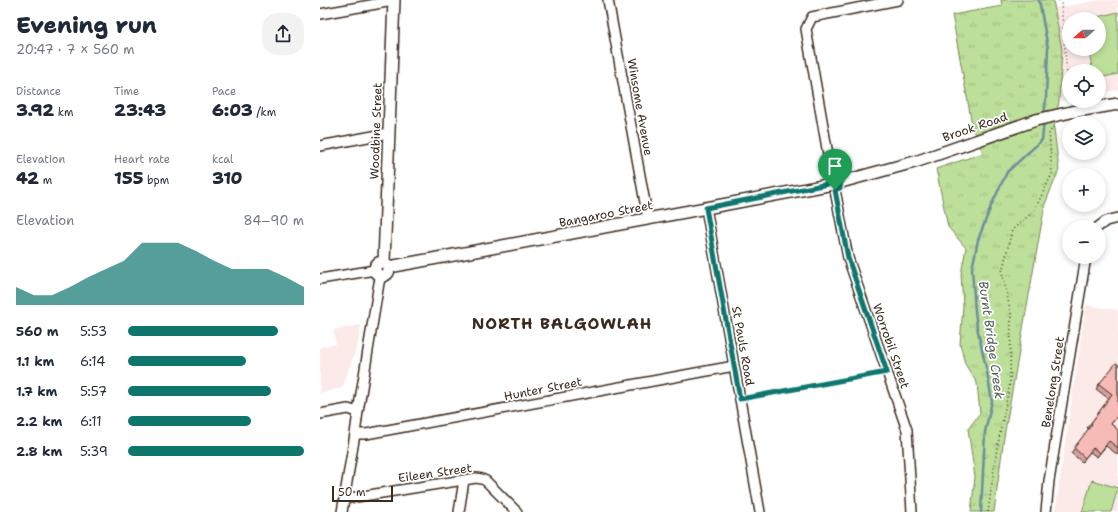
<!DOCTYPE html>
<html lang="en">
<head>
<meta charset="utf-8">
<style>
	body { margin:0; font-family:"Shantell Sans",sans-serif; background:#f2f2f3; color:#1f2937; height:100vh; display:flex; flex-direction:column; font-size:15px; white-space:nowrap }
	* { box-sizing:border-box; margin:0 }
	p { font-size:13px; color:#747a83 }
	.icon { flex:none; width:22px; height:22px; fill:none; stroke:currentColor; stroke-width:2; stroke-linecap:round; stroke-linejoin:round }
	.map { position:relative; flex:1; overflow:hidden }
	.side { display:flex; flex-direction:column; background:#fff; width:320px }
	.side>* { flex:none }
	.needle { width:26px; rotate:250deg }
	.fabs { position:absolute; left:742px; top:12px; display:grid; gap:8px }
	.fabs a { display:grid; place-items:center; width:44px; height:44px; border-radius:50%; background:#fff; box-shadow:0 2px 6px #0003; font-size:20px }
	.scale { position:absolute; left:12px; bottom:10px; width:61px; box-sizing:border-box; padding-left:4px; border:2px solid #3b2a1e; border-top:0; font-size:11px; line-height:14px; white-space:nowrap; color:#3b2a1e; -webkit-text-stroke:3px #fff; paint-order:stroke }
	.pin { position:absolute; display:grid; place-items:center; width:34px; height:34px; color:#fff; margin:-41px -17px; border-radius:50% 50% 50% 0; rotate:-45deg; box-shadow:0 0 4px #0007 }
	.pin .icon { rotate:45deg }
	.round { display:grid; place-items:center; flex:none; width:42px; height:42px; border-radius:16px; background:#f2f2f3 }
	.headline { display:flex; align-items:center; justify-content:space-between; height:68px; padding:0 16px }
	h1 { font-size:22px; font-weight:800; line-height:30px }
	.stats { display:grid; grid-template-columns:repeat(3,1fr); gap:6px; height:68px; padding:4px 16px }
	.stats div { display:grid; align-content:center }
	.stats b { font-size:17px; font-weight:800 }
	.stats small { font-size:11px; font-weight:400 }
	.stats p { font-size:11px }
	.chart { height:112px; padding:8px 16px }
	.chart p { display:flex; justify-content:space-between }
	.chart svg { width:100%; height:72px; margin-top:4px; fill:#0f766e; opacity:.7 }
	ul { padding:0 16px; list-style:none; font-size:13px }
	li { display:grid; grid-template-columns:64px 48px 1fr; align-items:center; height:30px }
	li i { height:10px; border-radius:5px; background:#0f766e }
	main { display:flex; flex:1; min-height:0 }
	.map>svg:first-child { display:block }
	.built { fill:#fceae9; fill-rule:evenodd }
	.grass { fill:url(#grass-tufts); stroke:#7c845c }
	.pitch { fill:#bcdf99; stroke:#7c845c }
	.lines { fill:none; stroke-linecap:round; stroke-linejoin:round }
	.stream { stroke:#6d8e9c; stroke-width:2.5 }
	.minor-casing { stroke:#3b2a1e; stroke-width:12 }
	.tertiary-casing { stroke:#3b2a1e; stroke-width:14 }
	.path { stroke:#3b2a1e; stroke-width:1.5; stroke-dasharray:1 3; stroke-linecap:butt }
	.minor { stroke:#fff; stroke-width:9 }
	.tertiary { stroke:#fff; stroke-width:11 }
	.wall { fill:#d4a09d; stroke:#3b2a1e }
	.building { fill:#f6bab7; stroke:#3b2a1e }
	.route-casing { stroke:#fff; stroke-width:8 }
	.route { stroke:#0f766e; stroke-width:5 }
	.labels { text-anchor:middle; stroke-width:3.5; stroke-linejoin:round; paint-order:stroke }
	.street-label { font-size:12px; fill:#3b2a1e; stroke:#fff }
	.water-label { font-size:13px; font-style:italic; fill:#545c5d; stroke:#fff }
	.district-label { font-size:16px; font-weight:bold; letter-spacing:1px; fill:#3b2a1e; stroke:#fff }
</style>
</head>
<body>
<main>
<section class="side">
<div class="headline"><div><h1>Evening run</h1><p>20:47 · 7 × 560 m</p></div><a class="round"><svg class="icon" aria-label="share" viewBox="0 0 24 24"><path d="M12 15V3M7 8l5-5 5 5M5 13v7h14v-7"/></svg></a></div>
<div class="stats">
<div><p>Distance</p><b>3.92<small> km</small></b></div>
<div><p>Time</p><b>23:43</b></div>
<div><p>Pace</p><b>6:03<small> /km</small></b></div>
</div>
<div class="stats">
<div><p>Elevation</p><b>42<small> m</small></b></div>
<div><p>Heart rate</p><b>155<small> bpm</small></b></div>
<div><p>kcal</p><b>310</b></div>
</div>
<div class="chart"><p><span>Elevation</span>84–90 m</p>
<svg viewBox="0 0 160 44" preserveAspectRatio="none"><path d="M0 44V33L10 38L20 38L30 33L40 27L50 22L60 17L70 6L80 6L90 6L100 11L110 17L120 22L130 22L140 22L150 27L160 33V44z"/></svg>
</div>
<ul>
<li><b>560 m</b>5:53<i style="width:85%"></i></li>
<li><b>1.1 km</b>6:14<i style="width:67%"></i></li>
<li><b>1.7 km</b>5:57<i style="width:81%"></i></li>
<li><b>2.2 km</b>6:11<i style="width:70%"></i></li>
<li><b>2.8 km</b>5:39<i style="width:100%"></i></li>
</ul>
</section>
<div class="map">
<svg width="798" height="512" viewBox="0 0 798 512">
	<defs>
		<pattern id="grass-tufts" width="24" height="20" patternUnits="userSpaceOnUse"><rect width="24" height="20" fill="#bcdf99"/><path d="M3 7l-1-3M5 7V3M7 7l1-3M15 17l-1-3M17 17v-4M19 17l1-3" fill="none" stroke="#a2c083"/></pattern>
	</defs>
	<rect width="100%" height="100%" fill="#fff"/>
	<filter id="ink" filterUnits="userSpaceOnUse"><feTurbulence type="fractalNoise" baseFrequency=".025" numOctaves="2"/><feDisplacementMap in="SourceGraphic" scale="8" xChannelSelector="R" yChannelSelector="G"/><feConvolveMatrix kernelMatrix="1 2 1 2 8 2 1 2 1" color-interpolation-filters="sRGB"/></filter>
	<g filter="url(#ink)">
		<!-- built -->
		<path class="built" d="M 781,0 L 798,0 L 798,90 L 779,93 L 779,71 L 749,71 L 749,99 L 739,101 L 742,50 L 734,8 ZM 749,19 L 779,19 L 779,49 L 749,49 Z
			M 766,305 L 798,310 L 798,512 L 735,512 L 735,511 Z
			M 41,325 L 39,340 L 23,386 L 22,388 L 0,393 L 0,347 L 16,344 L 13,330 Z"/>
		<!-- grass -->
		<path class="grass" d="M 681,0 L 733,0 L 742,50 L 739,101 L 734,128 L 739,170 L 725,204 L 684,437 L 674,512 L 651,512 L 655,477 L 648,429 L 660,413 L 657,383 L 645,364 L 640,344 L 643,306 L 641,274 L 646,248 L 628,227 L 616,169 L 663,153 L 653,130 L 632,15 L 682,6 Z"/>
		<!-- pitch -->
		<path class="pitch" d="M 798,12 L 798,74 L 779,78 L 779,71 L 773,71 L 768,49 L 779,49 L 779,19 L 769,19 Z
			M 772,480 L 798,488 L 791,512 L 762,512 Z"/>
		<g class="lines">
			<!-- stream -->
			<path class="stream" d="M 719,0 L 728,48 L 726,98 L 724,116
				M 661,512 L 665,432 L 672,401 L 667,372 L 657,327 L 655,311 L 652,269 L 658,240 L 671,206 L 687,172 L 722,140 L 724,121"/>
			<defs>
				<path id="minor" d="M 288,0 L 328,219
					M 0,14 L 73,1
					M 0,146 L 69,133
					M 512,177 L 486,29 L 492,17 L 578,0
					M 515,190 L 528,258 L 587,430 L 592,512
					M 386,208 L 440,512
					M 778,227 L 786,221 L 798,218
					M 0,279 L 55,270
					M 0,414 L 28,409 L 38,412
					M 35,434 L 46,434 L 414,366
					M 24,499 L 156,478 L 162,479 L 166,481 L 197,512
					M 22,512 L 35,434 L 38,412 L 59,283 L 61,276
					M 139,512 L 144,480
					M 726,512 L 729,481 L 766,257"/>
				<path id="tertiary" d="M 521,182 L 598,161 L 716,120 L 751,112 L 798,104
					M55 269a7 7 0 1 1 14 0a7 7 0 1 1-14 0Z
					M 64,262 L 74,0
					M 69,267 L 386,208 L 508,185"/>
			</defs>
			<!-- minor casing -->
			<use href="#minor" class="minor-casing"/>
			<!-- tertiary casing -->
			<use href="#tertiary" class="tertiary-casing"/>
			<!-- path -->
			<path class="path" d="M 739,0 L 741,4 L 749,98
				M 427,397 L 559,373
				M 668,512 L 676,454 L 690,383 L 691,314 L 682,272 L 692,230 L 714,211 L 732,174 L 729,133 L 734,126"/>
			<!-- minor -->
			<use href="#minor" class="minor"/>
			<!-- tertiary -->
			<use href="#tertiary" class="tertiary"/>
		</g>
		<!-- wall -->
		<path class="wall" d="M 798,364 L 798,419 L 797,417 L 791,424 L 798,430 L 798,455 L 786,446 L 777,457 L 770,452 L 762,462 L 751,453 L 769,429 L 767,428 L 789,399 L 776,389 L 779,384 Z"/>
		<!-- building -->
		<path class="building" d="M 796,363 L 798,364 L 798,415 L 791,424 L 798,430 L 798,448 L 789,441 L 780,453 L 773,448 L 765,458 L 754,448 L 772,424 L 771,423 L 792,394 L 779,384 Z"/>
	</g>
	<g class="lines" filter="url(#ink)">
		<defs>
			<path id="route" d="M 512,177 L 517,177 L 521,182 L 520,188 L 515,190 L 528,258 L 567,372 L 420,399 L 386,208 L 508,184 L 508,180 Z"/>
		</defs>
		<!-- route casing -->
		<use href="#route" class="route-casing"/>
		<!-- route -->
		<use href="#route" class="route"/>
	</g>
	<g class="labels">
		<!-- street labels -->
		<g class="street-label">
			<text transform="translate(320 107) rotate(80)" y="4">Winsome Avenue</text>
			<text transform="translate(655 127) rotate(-19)" y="4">Brook Road</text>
			<text transform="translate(56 131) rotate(-88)" y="4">Woodbine Street</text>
			<text transform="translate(286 214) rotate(-11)" y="4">Bangaroo Street</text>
			<text transform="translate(423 346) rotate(80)" y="4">St Pauls Road</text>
			<text transform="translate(571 346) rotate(71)" y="4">Worrobil Street</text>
			<text transform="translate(733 382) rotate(-81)" y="4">Benelong Street</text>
			<text transform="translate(223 389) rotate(-11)" y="4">Hunter Street</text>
			<text transform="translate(115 473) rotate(-8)" y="4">Eileen Street</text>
		</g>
		<!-- water labels -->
		<g class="water-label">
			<text transform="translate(672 340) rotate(82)" y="5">Burnt Bridge Creek</text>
		</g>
		<!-- district labels -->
		<g class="district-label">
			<text x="242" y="329">NORTH BALGOWLAH</text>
		</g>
	</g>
</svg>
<div class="fabs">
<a><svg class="needle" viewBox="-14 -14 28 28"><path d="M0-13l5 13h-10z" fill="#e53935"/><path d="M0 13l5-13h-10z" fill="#747a83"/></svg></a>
<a><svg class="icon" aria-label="locate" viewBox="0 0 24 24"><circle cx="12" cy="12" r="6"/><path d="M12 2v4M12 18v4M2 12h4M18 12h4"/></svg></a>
<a><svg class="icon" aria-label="layers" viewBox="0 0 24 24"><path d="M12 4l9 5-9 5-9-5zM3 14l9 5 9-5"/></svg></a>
<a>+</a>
<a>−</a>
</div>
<div class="scale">50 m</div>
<div class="pin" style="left:515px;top:190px;background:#1e9e55"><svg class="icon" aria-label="arrive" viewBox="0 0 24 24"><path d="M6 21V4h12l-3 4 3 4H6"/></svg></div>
</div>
</main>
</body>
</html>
